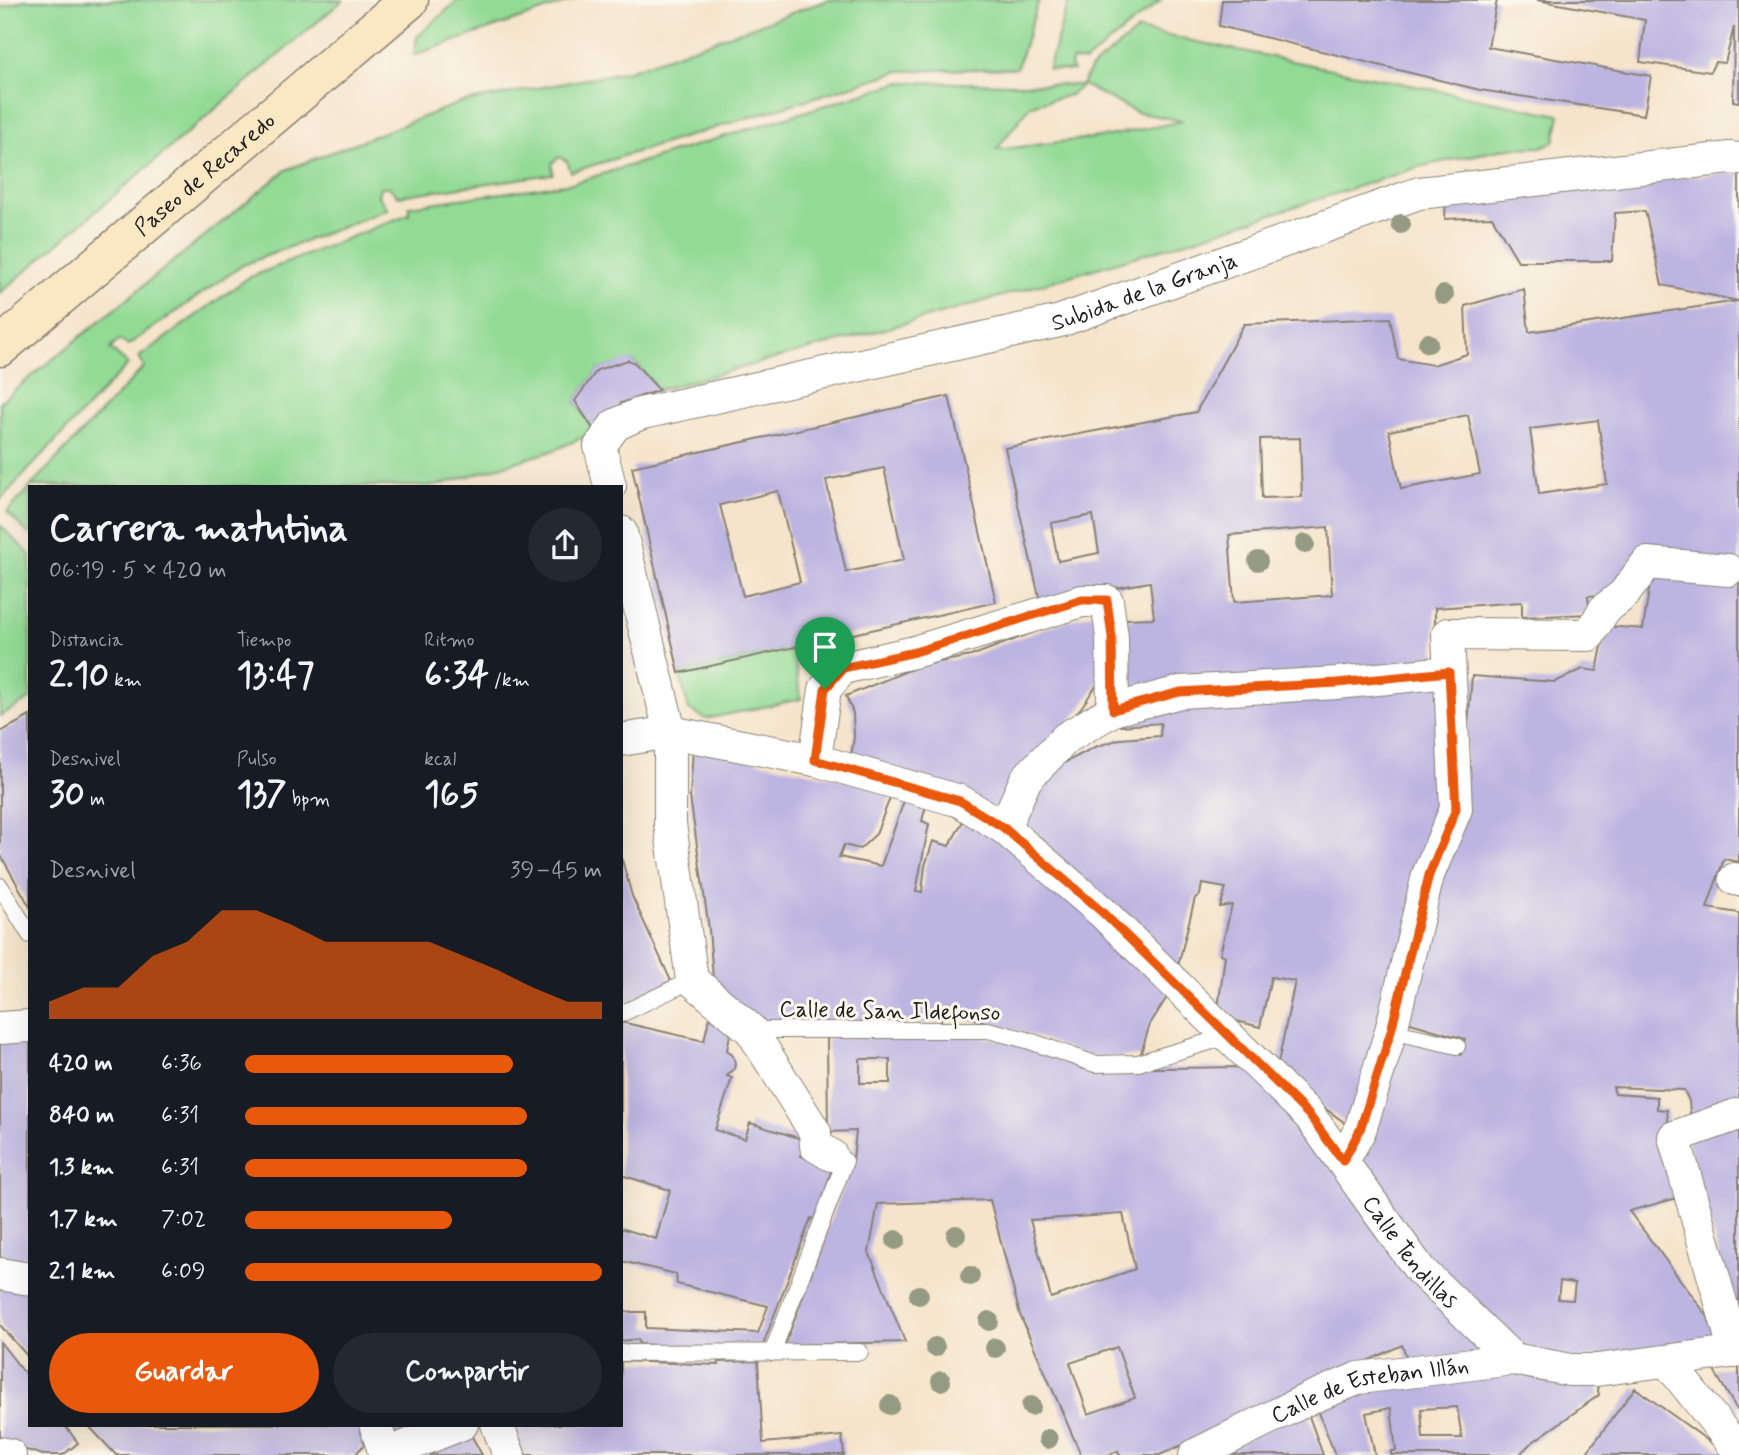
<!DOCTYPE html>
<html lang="es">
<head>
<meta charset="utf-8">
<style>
	body { margin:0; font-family:Mynerve,sans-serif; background:#242831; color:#f1f3f6; height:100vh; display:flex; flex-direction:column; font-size:26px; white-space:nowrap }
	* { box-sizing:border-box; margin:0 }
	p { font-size:23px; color:#9ea1a6 }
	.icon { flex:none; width:38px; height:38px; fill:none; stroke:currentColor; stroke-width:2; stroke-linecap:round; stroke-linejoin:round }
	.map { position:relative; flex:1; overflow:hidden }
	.panel { position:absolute; left:28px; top:485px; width:595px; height:942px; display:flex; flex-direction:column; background:#171b24; border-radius:0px; box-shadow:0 7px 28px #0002 }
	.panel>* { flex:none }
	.pin { position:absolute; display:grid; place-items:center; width:60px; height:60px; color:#fff; margin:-72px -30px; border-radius:50% 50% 50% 0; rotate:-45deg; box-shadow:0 0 7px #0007 }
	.pin .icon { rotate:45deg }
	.round { display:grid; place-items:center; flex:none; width:74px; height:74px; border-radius:37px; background:#242831 }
	.head { display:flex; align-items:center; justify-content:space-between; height:119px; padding:0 21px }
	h1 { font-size:38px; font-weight:800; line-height:52px }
	.metrics { display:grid; grid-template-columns:repeat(3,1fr); gap:10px; height:119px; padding:7px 21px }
	.metrics div { display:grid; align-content:center }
	.metrics b { font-size:35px; font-weight:800 }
	.metrics small { font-size:19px; font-weight:400 }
	.metrics p { font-size:19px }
	.chart { height:196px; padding:14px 21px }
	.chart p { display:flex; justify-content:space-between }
	.chart svg { width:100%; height:126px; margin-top:7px; fill:#ea580c; opacity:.7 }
	.action { display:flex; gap:14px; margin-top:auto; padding:14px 21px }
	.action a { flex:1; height:80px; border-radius:42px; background:#ea580c; color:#fff; font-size:28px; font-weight:800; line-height:80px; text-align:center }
	.action a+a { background:#242831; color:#f1f3f6 }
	ul { padding:0 21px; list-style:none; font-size:23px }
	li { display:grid; grid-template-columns:112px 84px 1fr; align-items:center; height:52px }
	li i { height:18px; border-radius:9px; background:#ea580c }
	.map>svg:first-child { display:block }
	.green { fill:#93da95; stroke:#587b58; stroke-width:2; fill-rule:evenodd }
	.building { fill:#bcb4e1; fill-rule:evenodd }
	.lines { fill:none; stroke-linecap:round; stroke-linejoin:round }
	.lane-casing { stroke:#888074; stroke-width:18 }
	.street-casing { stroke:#888074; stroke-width:34 }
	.secondary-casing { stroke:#888074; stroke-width:41 }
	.lane { stroke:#fff; stroke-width:16 }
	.street { stroke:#fff; stroke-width:32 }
	.secondary { stroke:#fae7c3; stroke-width:38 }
	.tree { fill:#959a82 }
	.route-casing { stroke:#fff; stroke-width:14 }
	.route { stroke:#ea580c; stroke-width:9 }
	.labels { text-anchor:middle; stroke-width:6; stroke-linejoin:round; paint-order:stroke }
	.street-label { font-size:23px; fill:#1c1c1c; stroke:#fbf7ec }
</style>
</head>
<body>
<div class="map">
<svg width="1739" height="1455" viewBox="0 0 1739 1455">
	<rect width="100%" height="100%" fill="#fbf7ec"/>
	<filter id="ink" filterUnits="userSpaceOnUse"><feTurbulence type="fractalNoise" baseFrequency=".0143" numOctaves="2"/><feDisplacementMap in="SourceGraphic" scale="14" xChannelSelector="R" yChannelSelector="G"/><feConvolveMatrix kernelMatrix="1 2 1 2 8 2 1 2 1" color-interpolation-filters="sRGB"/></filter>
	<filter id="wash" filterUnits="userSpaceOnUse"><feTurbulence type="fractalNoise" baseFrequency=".00686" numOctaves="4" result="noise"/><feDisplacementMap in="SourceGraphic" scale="28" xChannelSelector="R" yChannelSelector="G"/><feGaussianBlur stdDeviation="1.57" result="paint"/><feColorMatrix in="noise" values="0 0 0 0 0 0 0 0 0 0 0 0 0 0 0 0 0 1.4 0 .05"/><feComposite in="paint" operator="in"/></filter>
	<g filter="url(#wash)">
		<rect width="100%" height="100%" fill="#f5e4cb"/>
		<!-- green -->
		<path class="green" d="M 24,0 L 343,0 L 0,293 L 0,8 Z
			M 458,0 L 574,0 L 414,55 L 417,37 Z
			M 828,0 L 1039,0 L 1017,68 L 900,71 L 571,172 L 567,161 L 559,157 L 552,163 L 553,174 L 398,196 L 389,187 L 380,187 L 378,196 L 388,209 L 243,265 L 128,345 L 119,340 L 110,349 L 128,364 L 0,500 L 0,402 L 286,170 L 459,103 L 628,71 Z
			M 1069,0 L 1161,0 L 1085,62 L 1073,60 L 1070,66 L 1073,71 L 1048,69 Z
			M 1138,30 L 1560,115 L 1554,142 L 1541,147 L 1509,148 L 1422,166 L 1172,246 L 944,313 L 659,390 L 635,363 L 628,361 L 598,370 L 575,401 L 595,432 L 552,451 L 436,486 L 31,486 L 144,367 L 139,357 L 248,278 L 409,214 L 409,206 L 573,183 L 901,82 L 1082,85 L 1090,69 ZM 1083,85 L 1136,112 L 1183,121 L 1108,136 L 996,150 L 1031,105 L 1070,95 Z
			M 30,488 L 30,535 L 7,512 Z
			M 0,525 L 30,555 L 30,699 L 0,716 Z
			M 789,648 L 794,657 L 801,699 L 706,719 L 689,710 L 679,673 Z"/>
		<g id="blocks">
			<!-- building -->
			<path class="building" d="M 1222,0 L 1497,0 L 1488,47 L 1651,76 L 1644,115 L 1480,90 L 1219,26 Z
				M 1537,0 L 1739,0 L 1739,102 L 1733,101 L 1734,27 L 1725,63 L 1715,62 L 1710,72 L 1640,62 L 1645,20 Z
				M 1729,173 L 1739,174 L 1739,862 L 1724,859 L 1707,908 L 1739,913 L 1739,1106 L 1691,1123 L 1689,1101 L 1684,1090 L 1613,1087 L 1615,1094 L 1657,1097 L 1657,1109 L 1667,1110 L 1671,1161 L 1681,1197 L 1629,1211 L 1708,1317 L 1716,1342 L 1563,1361 L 1498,1334 L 1494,1337 L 1358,1173 L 1391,1035 L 1461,1055 L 1465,1039 L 1400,1020 L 1461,809 L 1472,676 L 1555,682 L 1583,669 L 1597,671 L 1606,626 L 1643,629 L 1652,570 L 1665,557 L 1631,557 L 1631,576 L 1613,594 L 1588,596 L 1590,614 L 1522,617 L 1522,602 L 1435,608 L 1435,670 L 1116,703 L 1123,619 L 1154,618 L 1150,582 L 1040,601 L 1005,448 L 1196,412 L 1244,324 L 1390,318 L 1398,359 L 1433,365 L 1467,354 L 1465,306 L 1524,289 L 1529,332 L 1738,301 L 1662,285 L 1645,211 L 1615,213 L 1612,261 L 1518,261 L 1492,217 L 1445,219 L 1446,199 ZM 1468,415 L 1480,474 L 1401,489 L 1389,431 ZM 1598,420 L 1607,484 L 1539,494 L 1530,429 ZM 1300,438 L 1302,497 L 1262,498 L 1260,439 ZM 1093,515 L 1099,553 L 1058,561 L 1051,523 ZM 1328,527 L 1332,595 L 1234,602 L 1229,535 ZM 1560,1281 L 1575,1283 L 1573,1300 L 1558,1299 Z
				M 628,360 L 635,363 L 659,390 L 621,403 L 595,432 L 575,401 L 597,370 Z
				M 949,396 L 996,602 L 679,673 L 632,467 ZM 884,468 L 904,560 L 846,572 L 826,480 ZM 778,491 L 800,582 L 743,596 L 720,505 Z
				M 1102,610 L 1109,667 L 1081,708 L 1024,770 L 1006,811 L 850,763 L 854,737 L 853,713 L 846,696 L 919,666 L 971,656 L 1037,631 Z
				M 1444,686 L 1449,767 L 1430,861 L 1351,1127 L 1276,1073 L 1295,981 L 1271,977 L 1260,1027 L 1217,1016 L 1225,956 L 1220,954 L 1232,905 L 1220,907 L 1226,888 L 1202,884 L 1200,895 L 1195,898 L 1176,974 L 1016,835 L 1031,780 L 1095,747 L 1120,739 L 1160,736 L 1161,723 L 1121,726 L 1117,714 L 1184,700 Z
				M 30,716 L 30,907 L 0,854 L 0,732 Z
				M 693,748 L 893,790 L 876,834 L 860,849 L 844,845 L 839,857 L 881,866 L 904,801 L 926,805 L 922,821 L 929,824 L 916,891 L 922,892 L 925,866 L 933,841 L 949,846 L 967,814 L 1013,843 L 1169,994 L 1150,1024 L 1140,1056 L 1094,1058 L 1037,1037 L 965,1016 L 946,1007 L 940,1023 L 752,1026 L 714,990 L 709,929 L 690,797 Z
				M 621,856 L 632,896 L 671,981 L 621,1006 Z
				M 709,1019 L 732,1024 L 727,1050 L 733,1056 L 735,1063 L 734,1069 L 727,1076 L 732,1078 L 715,1130 L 745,1139 L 750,1123 L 805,1140 L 801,1156 L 832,1168 L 817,1220 L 811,1218 L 763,1345 L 701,1348 L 639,1344 L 638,1339 L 621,1341 L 621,1312 L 646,1312 L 646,1328 L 758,1333 L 768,1306 L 677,1284 L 676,1274 L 621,1261 L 621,1228 L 656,1239 L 670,1190 L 621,1175 L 621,1022 L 704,1041 Z
				M 967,1035 L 1018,1042 L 1074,1060 L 1083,1069 L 1249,1067 L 1484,1352 L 1408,1361 L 1402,1345 L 1160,1455 L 1119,1455 L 1118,1451 L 1109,1455 L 1081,1455 L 1020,1315 L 990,1200 L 878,1204 L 869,1252 L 905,1342 L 785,1345 L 853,1160 L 856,1131 L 828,1132 L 827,1037 ZM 860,1059 L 890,1059 L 890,1083 L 860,1083 ZM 1123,1214 L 1135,1269 L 1051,1298 L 1030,1220 ZM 1117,1347 L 1135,1398 L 1088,1414 L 1070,1363 Z
				M 30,1039 L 30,1275 L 0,1268 L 0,1041 Z
				M 1739,1122 L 1739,1329 L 1686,1135 Z
				M 0,1280 L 30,1283 L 30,1359 L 0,1325 Z
				M 0,1342 L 30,1380 L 30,1424 L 64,1424 L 78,1443 L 63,1455 L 43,1455 L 0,1442 Z
				M 621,1361 L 719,1365 L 718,1362 L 758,1361 L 763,1443 L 842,1436 L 844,1455 L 520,1455 L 511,1424 L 621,1424 Z
				M 1739,1366 L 1739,1413 L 1713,1369 Z
				M 1476,1370 L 1595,1375 L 1599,1395 L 1530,1444 L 1519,1455 L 1391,1455 L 1391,1451 L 1396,1451 L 1391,1408 L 1366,1413 L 1375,1455 L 1335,1455 L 1317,1407 L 1352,1389 ZM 1457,1407 L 1462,1438 L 1423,1438 L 1421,1409 Z
				M 1635,1388 L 1728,1455 L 1585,1455 Z
				M 1306,1408 L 1323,1455 L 1217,1455 Z
				M 87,1424 L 366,1424 L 371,1437 L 355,1455 L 116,1455 Z
				M 384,1424 L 441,1424 L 390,1442 Z
				M 469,1431 L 482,1455 L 422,1455 Z"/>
		</g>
	</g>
	<g filter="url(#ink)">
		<use href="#blocks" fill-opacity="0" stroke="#888074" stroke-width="2"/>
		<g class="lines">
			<defs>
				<path id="lane" d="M 0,886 L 30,935
					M 621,1014 L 692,980
					M 751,1030 L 988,1030 L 1027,1040 L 1095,1064 L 1138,1063 L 1229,1036
					M 1391,1031 L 1457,1046
					M 621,1353 L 860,1352
					M 772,1353 L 845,1161 L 831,1155"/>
				<g id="street">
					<path id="s1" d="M 610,486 L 600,446 L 615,425 L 639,414 L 1060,321 L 1419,193 L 1730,158 L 1739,159"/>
					<path d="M 621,532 L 670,732 L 670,824 L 692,980 L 751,1030 L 815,1132 L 816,1146 L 831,1155"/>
					<path id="s2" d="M 621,740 L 670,732 L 815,760 L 960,801 L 1004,828 L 1102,912 L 1309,1115 L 1420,1270 L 1513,1359 L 1570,1370 L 1597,1370 L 1739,1351"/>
					<path d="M 815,760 L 825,689 L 843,668 L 914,652 L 1082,601 L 1107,601 L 1112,637 L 1113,710"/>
					<path d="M 1004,828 L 1026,779 L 1066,738 L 1113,710 L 1180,692 L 1337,683 L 1449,672"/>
					<path d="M 1735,879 L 1739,880"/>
					<path d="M 0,1028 L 30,1026"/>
					<path d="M 1343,1161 L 1360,1130 L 1391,1031 L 1428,875 L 1456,809 L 1448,634 L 1589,635 L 1604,610 L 1624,594 L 1647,563 L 1728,570"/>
					<path d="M 0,1274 L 30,1279"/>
					<path d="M 1735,1352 L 1674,1137 L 1739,1114"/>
					<path d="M 1667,1361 L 1733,1444 L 1739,1448"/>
					<path d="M 375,1424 L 385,1454"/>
					<path d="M 497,1424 L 509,1455"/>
					<path d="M 0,1453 L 10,1455"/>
					<path d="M 384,1455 L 462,1424"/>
					<path id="s3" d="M 1195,1455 L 1308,1399 L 1359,1378 L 1513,1359"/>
				</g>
				<g id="secondary">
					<path id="s4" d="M 0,347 L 409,0"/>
				</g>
			</defs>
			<!-- lane casing -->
			<use href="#lane" class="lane-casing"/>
			<!-- street casing -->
			<use href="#street" class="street-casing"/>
			<!-- secondary casing -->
			<use href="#secondary" class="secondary-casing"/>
			<!-- lane -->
			<use href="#lane" class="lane"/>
			<!-- street -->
			<use href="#street" class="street"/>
			<!-- secondary -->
			<use href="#secondary" class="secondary"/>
		</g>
		<!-- trees -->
		<g class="tree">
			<circle cx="1401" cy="224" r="10"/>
			<circle cx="1444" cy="295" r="10"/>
			<circle cx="1428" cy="343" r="10"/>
			<circle cx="1305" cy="544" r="10"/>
			<circle cx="1258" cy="561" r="10"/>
			<circle cx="956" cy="1235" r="10"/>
			<circle cx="896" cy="1240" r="10"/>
			<circle cx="970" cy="1276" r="10"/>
			<circle cx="919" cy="1295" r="10"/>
			<circle cx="989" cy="1321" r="10"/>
			<circle cx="935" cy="1347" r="10"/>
			<circle cx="995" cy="1348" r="10"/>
			<circle cx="941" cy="1381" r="10"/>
			<circle cx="890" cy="1405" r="10"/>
			<circle cx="1031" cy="1406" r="10"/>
			<circle cx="1048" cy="1439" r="10"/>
		</g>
	</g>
	<g class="lines" filter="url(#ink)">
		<defs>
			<path id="route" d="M 1082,600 L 1107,600 L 1112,637 L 1113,710 L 1180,692 L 1337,683 L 1449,672 L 1456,809 L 1429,875 L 1391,1031 L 1360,1130 L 1343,1161 L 1309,1115 L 1229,1036 L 1102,912 L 1004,828 L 960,801 L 815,760 L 825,689 L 843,668 L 915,652 Z"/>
		</defs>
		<!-- route casing -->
		<use href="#route" class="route-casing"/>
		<!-- route -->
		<use href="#route" class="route"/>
	</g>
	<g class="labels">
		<!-- street labels -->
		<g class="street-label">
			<text dy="8" stroke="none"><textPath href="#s4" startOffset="268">Paseo de Recaredo</textPath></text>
			<text dy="8" stroke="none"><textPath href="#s1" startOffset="614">Subida de la Granja</textPath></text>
			<text transform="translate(890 1010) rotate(1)" y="8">Calle de San Ildefonso</text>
			<text dy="8" stroke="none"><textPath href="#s2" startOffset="989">Calle Tendillas</textPath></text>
			<text dy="8" stroke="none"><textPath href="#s3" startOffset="189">Calle de Esteban Illán</textPath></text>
		</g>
	</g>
</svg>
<div class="pin" style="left:825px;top:689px;background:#1e9e55"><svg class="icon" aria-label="arrive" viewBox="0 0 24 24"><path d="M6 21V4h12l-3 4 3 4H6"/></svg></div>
<section class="panel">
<div class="head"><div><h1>Carrera matutina</h1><p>06:19 · 5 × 420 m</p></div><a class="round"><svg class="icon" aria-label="share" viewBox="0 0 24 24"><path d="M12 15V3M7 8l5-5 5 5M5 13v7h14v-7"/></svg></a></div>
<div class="metrics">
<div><p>Distancia</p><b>2.10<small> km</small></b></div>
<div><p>Tiempo</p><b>13:47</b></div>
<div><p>Ritmo</p><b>6:34<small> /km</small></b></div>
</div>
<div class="metrics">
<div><p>Desnivel</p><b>30<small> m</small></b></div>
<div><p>Pulso</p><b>137<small> bpm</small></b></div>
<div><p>kcal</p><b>165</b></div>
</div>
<div class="chart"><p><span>Desnivel</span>39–45 m</p>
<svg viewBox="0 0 160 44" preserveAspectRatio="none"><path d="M0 44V38L10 33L20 33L30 22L40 17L50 6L60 6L70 11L80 17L90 17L100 17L110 17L120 22L130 27L140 33L150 38L160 38V44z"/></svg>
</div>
<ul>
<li><b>420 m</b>6:36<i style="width:75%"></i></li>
<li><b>840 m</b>6:31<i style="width:79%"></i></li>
<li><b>1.3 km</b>6:31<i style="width:79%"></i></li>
<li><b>1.7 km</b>7:02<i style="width:58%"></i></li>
<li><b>2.1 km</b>6:09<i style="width:100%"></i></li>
</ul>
<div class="action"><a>Guardar</a><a>Compartir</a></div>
</section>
</div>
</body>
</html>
